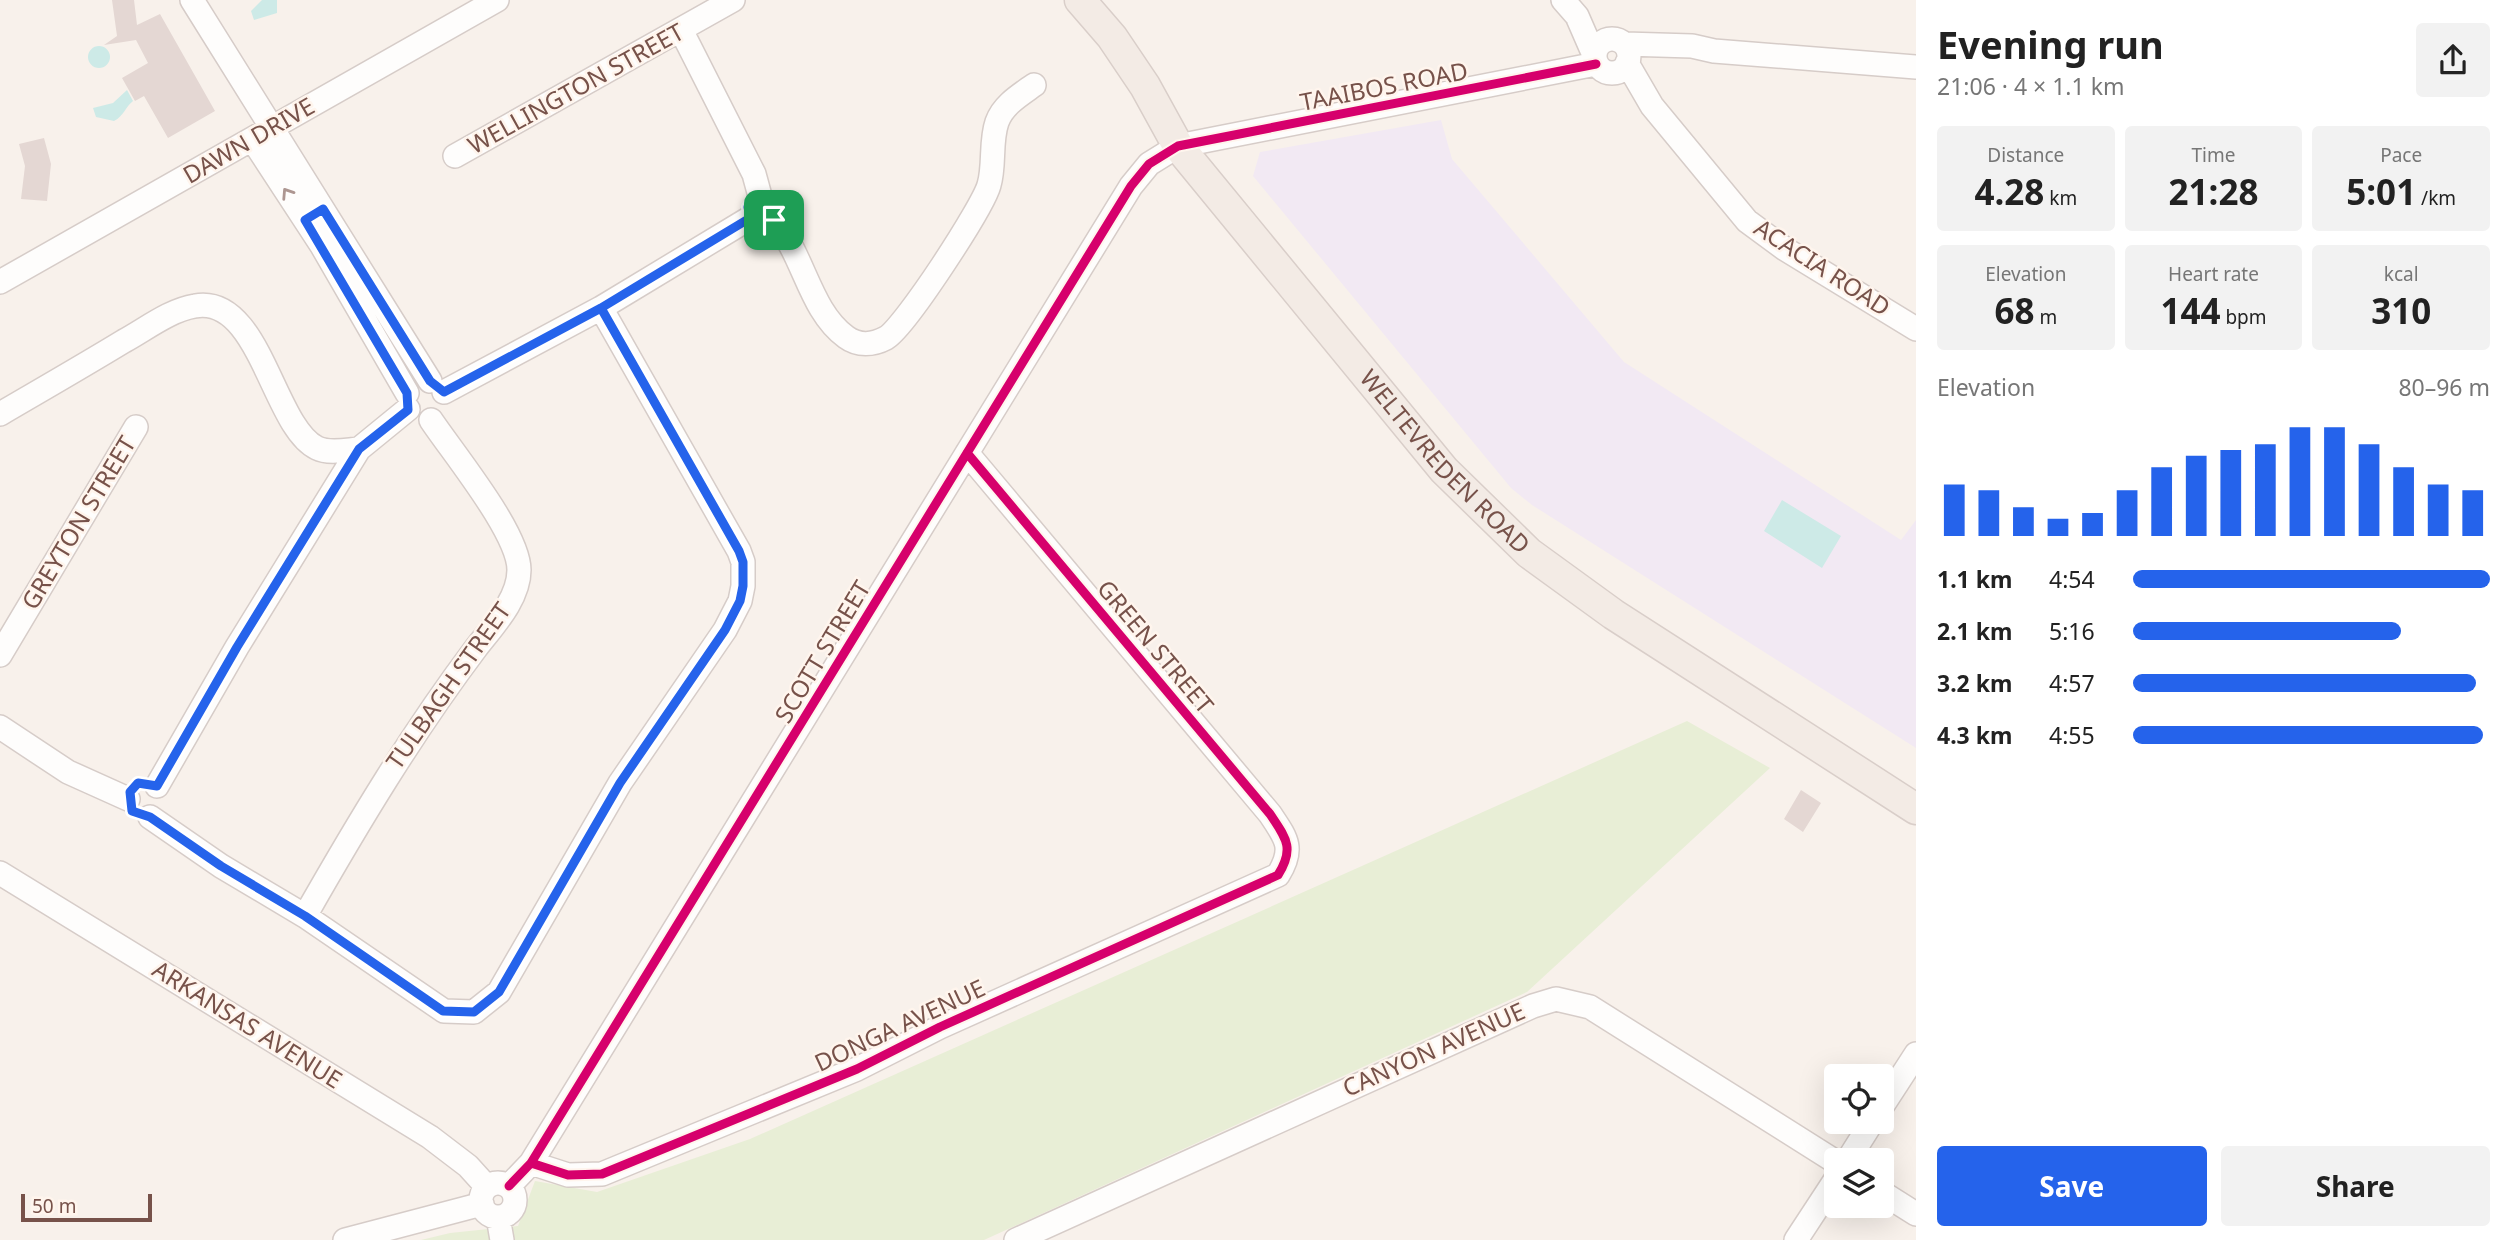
<!DOCTYPE html>
<html lang="en">
<head>
<meta charset="utf-8">
<style>
	body { margin:0; font-family:"Noto Sans",sans-serif; background:#f2f2f2; color:#222; height:100vh; display:flex; flex-direction:column; font-size:26px; white-space:nowrap }
	* { box-sizing:border-box; margin:0 }
	p { font-size:23px; color:#767676 }
	.icon { flex:none; width:38px; height:38px; fill:none; stroke:currentColor; stroke-width:2; stroke-linecap:round; stroke-linejoin:round }
	.map { position:relative; flex:1; overflow:hidden }
	.panel { display:flex; flex-direction:column; background:#fff; width:595px }
	.panel>* { flex:none }
	.buttons { position:absolute; left:1824px; top:1064px; display:grid; gap:14px }
	.buttons a { display:grid; place-items:center; width:70px; height:70px; border-radius:7px; background:#fff; box-shadow:0 7px 28px #0002; font-size:35px }
	.scale { position:absolute; left:21px; bottom:18px; width:131px; box-sizing:border-box; padding-left:7px; border:4px solid #77524a; border-top:0; font-size:19px; line-height:24px; white-space:nowrap; color:#77524a; -webkit-text-stroke:5px #fff5ed; paint-order:stroke }
	.pin { position:absolute; display:grid; place-items:center; width:60px; height:60px; color:#fff; margin:-30px; border-radius:14px; box-shadow:0 4px 10px #0006 }
	.round { display:grid; place-items:center; flex:none; width:74px; height:74px; border-radius:7px; background:#f2f2f2 }
	.headline { display:flex; align-items:center; justify-content:space-between; height:119px; padding:0 21px }
	h1 { font-size:38px; font-weight:700; line-height:52px }
	.figures { display:grid; grid-template-columns:repeat(3,1fr); gap:10px; height:119px; padding:7px 21px }
	.figures div { display:grid; align-content:center; border-radius:7px; background:#f2f2f2; text-align:center }
	.figures b { font-size:35px; font-weight:700 }
	.figures small { font-size:19px; font-weight:400 }
	.figures p { font-size:19px }
	.chart { height:196px; padding:14px 21px }
	.chart p { display:flex; justify-content:space-between }
	.chart svg { width:100%; height:126px; margin-top:7px; stroke:#2563eb; stroke-width:6 }
	.primary-button { display:flex; gap:14px; margin-top:auto; padding:14px 21px }
	.primary-button a { flex:1; height:80px; border-radius:7px; background:#2563eb; color:#fff; font-size:28px; font-weight:700; line-height:80px; text-align:center }
	.primary-button a+a { background:#f2f2f2; color:#222 }
	ul { padding:0 21px; list-style:none; font-size:23px }
	li { display:grid; grid-template-columns:112px 84px 1fr; align-items:center; height:52px }
	li i { height:18px; border-radius:9px; background:#2563eb }
	main { display:flex; flex:1; min-height:0 }
	.map>svg:first-child { display:block }
	.education { fill:#f2e9f3 }
	.green { fill:#e8eed6 }
	.water { fill:#cdeae7 }
	.building { fill:#e4d7d3 }
	.lines { fill:none; stroke-linecap:round; stroke-linejoin:round }
	.minor-casing { stroke:#d6ccc8; stroke-width:26 }
	.major-casing { stroke:#d9cec9; stroke-width:33 }
	.minor { stroke:#fefdfc; stroke-width:23 }
	.major { stroke:#f3ebe5; stroke-width:30 }
	.cycleway-casing { stroke:#fff5ed; stroke-width:13 }
	.cycleway { stroke:#d6006c; stroke-width:9 }
	.oneway { stroke:#ad9691 }
	.route-casing { stroke:#fff; stroke-width:14 }
	.route { stroke:#2563eb; stroke-width:9 }
	.labels { text-anchor:middle; stroke-width:5; stroke-linejoin:round; paint-order:stroke }
	.street-label { font-size:24px; fill:#77524a; stroke:#fff5ed }
</style>
</head>
<body>
<main>
<div class="map">
<svg width="1916" height="1240" viewBox="0 0 1916 1240">
	<rect width="100%" height="100%" fill="#f8f1eb"/>
	<!-- education -->
	<path class="education" d="M 1441,120 L 1452,159 L 1624,362 L 1901,540 L 1916,520 L 1916,748 L 1532,505 L 1511,488 L 1253,176 L 1260,152 Z"/>
	<!-- green -->
	<path class="green" d="M 1687,721 L 1770,768 L 1527,992 L 984,1240 L 421,1240 L 450,1233 L 518,1226 L 535,1181 L 597,1192 L 750,1139 Z"/>
	<!-- water -->
	<path class="water" d="M 262,0 L 277,0 L 277,13 L 254,20 L 251,11 Z
		M88 57a11 11 0 1 1 22 0a11 11 0 1 1-22 0Z
		M 127,90 L 133,101 C 125,107 124,116 114,121 L 96,117 L 93,108 L 113,103 Z
		M 1782,500 L 1841,536 L 1822,568 L 1764,531 Z"/>
	<!-- building -->
	<path class="building" d="M 112,0 L 134,0 L 137,25 L 160,14 L 215,111 L 168,138 L 144,96 L 135,101 L 122,78 L 148,63 L 136,40 L 104,45 L 117,36 Z
		M 44,138 L 51,164 L 47,201 L 21,199 L 25,166 L 19,144 Z
		M 1801,790 L 1821,803 L 1803,832 L 1784,819 Z"/>
	<g class="lines">
		<defs>
			<path id="minor" d="M 192,0 L 430,381
				M 1563,0 L 1577,16 L 1594,55
				M 681,30 L 754,174 L 760,196
				M1595 56a17 17 0 1 1 34 0a17 17 0 1 1-34 0Z
				M 1625,44 L 1692,46 L 1714,51 L 1916,67
				M 1627,63 L 1652,106 L 1747,221 L 1785,249 L 1916,329
				M 252,139 L 322,246 L 407,393
				M 455,156 L 733,0
				M 774,221 C 804,254 809,310 846,337 C 858,346 873,345 886,338 C 905,327 983,207 989,185 C 995,165 990,142 997,122 C 1003,105 1020,95 1034,85
				M 0,282 L 497,0
				M 444,392 L 601,308 L 750,218
				M 0,414 C 41,390 83,366 124,341 C 146,329 170,310 195,306 C 260,294 273,427 317,448 C 329,454 346,450 359,449
				M 0,655 L 136,427
				M 0,727 L 68,772 L 128,799
				M 157,786 L 237,647 L 359,449 L 408,409
				M 150,817 L 221,866 L 305,916 L 444,1011 L 474,1012 L 499,992 L 620,783 L 725,630 L 740,601 L 743,586 L 743,562 L 739,551 L 601,308
				M 0,873 L 430,1137 L 468,1166 L 487,1187
				M 305,916 C 358,823 412,733 476,648 C 493,626 519,599 519,570 C 519,533 453,453 431,420
				M 1881,1108 L 1916,1054
				M 1848,1160 L 1872,1122
				M 531,1163 L 568,1175 L 602,1174 L 857,1069 L 940,1027 L 1278,875 C 1295,848 1286,838 1270,814 L 967,453
				M481 1200a17 17 0 1 1 34 0a17 17 0 1 1-34 0Z
				M 509,1186 L 531,1163 L 1131,186 L 1149,164 L 1178,146 L 1596,64
				M 1881,1192 L 1916,1214
				M 498,1217 L 502,1240
				M 345,1240 L 482,1204
				M 1016,1240 L 1533,1006 L 1556,999 L 1590,1007 L 1836,1162
				M 1796,1240 L 1836,1179"/>
			<g id="major">
				<path id="s1" d="M 1080,0 L 1112,37 L 1145,86 L 1178,146 L 1444,470 L 1529,553 L 1613,614 L 1916,809"/>
			</g>
		</defs>
		<!-- minor casing -->
		<use href="#minor" class="minor-casing"/>
		<!-- major casing -->
		<use href="#major" class="major-casing"/>
		<!-- minor -->
		<use href="#minor" class="minor"/>
		<!-- major -->
		<use href="#major" class="major"/>
		<defs>
			<path id="cycleway" d="M 531,1163 L 568,1175 L 602,1174 L 857,1069 L 940,1027 L 1278,875 C 1295,848 1286,838 1270,814 L 967,453
				M 509,1186 L 531,1163 L 1131,186 L 1149,164 L 1178,146 L 1596,64"/>
		</defs>
		<!-- cycleway casing -->
		<use href="#cycleway" class="cycleway-casing"/>
		<!-- cycleway -->
		<use href="#cycleway" class="cycleway"/>
	</g>
	<!-- one-way arrows -->
	<defs><path id="oneway-chevron" d="M-2-3.5L2.5 0L-2 3.5" fill="none" stroke-width="1.6" stroke-linecap="round" stroke-linejoin="round" transform="scale(1.75)"/></defs>
	<use class="oneway" href="#oneway-chevron" transform="translate(287 193) rotate(-123)"/>
	<g class="lines">
		<defs>
			<path id="route" d="M 774,220 L 761,225 L 750,218 L 601,308 L 444,392 L 430,381 L 323,209 L 305,220 L 407,393 L 408,410 L 359,449 L 237,647 L 157,786 L 138,783 L 130,792 L 132,811 L 150,817 L 221,866 L 305,916 L 443,1011 L 474,1012 L 499,992 L 620,783 L 725,630 L 740,601 L 743,586 L 743,562 L 739,551 L 601,308 L 750,218 L 748,207 L 755,198 L 766,196 L 775,204 L 774,220"/>
		</defs>
		<!-- route casing -->
		<use href="#route" class="route-casing"/>
		<!-- route -->
		<use href="#route" class="route"/>
	</g>
	<g class="labels">
		<!-- street labels -->
		<g class="street-label">
			<text transform="translate(1384 87) rotate(-11)" y="8">TAAIBOS ROAD</text>
			<text transform="translate(576 89) rotate(-29)" y="8">WELLINGTON STREET</text>
			<text transform="translate(249 141) rotate(-30)" y="8">DAWN DRIVE</text>
			<text transform="translate(1822 268) rotate(33)" y="8">ACACIA ROAD</text>
			<text dy="8" stroke="none"><textPath href="#s1" startOffset="590">WELTEVREDEN ROAD</textPath></text>
			<text transform="translate(79 523) rotate(-59)" y="8">GREYTON STREET</text>
			<text transform="translate(1155 647) rotate(50)" y="8">GREEN STREET</text>
			<text transform="translate(823 652) rotate(-59)" y="8">SCOTT STREET</text>
			<text transform="translate(449 686) rotate(-55)" y="8">TULBAGH STREET</text>
			<text transform="translate(247 1025) rotate(32)" y="8">ARKANSAS AVENUE</text>
			<text transform="translate(900 1026) rotate(-25)" y="8">DONGA AVENUE</text>
			<text transform="translate(1434 1050) rotate(-24)" y="8">CANYON AVENUE</text>
		</g>
	</g>
</svg>
<div class="buttons">
<a><svg class="icon" aria-label="locate" viewBox="0 0 24 24"><circle cx="12" cy="12" r="6"/><path d="M12 2v4M12 18v4M2 12h4M18 12h4"/></svg></a>
<a><svg class="icon" aria-label="layers" viewBox="0 0 24 24"><path d="M12 4l9 5-9 5-9-5zM3 14l9 5 9-5"/></svg></a>
</div>
<div class="scale">50 m</div>
<div class="pin" style="left:774px;top:220px;background:#1e9e55"><svg class="icon" aria-label="arrive" viewBox="0 0 24 24"><path d="M6 21V4h12l-3 4 3 4H6"/></svg></div>
</div>
<section class="panel">
<div class="headline"><div><h1>Evening run</h1><p>21:06 · 4 × 1.1 km</p></div><a class="round"><svg class="icon" aria-label="share" viewBox="0 0 24 24"><path d="M12 15V3M7 8l5-5 5 5M5 13v7h14v-7"/></svg></a></div>
<div class="figures">
<div><p>Distance</p><b>4.28<small> km</small></b></div>
<div><p>Time</p><b>21:28</b></div>
<div><p>Pace</p><b>5:01<small> /km</small></b></div>
</div>
<div class="figures">
<div><p>Elevation</p><b>68<small> m</small></b></div>
<div><p>Heart rate</p><b>144<small> bpm</small></b></div>
<div><p>kcal</p><b>310</b></div>
</div>
<div class="chart"><p><span>Elevation</span>80–96 m</p>
<svg viewBox="0 0 160 44" preserveAspectRatio="none"><path d="M5 44V26M15 44V28M25 44V34M35 44V38M45 44V36M55 44V28M65 44V20M75 44V16M85 44V14M95 44V12M105 44V6M115 44V6M125 44V12M135 44V20M145 44V26M155 44V28"/></svg>
</div>
<ul>
<li><b>1.1 km</b>4:54<i style="width:100%"></i></li>
<li><b>2.1 km</b>5:16<i style="width:75%"></i></li>
<li><b>3.2 km</b>4:57<i style="width:96%"></i></li>
<li><b>4.3 km</b>4:55<i style="width:98%"></i></li>
</ul>
<div class="primary-button"><a>Save</a><a>Share</a></div>
</section>
</main>
</body>
</html>
